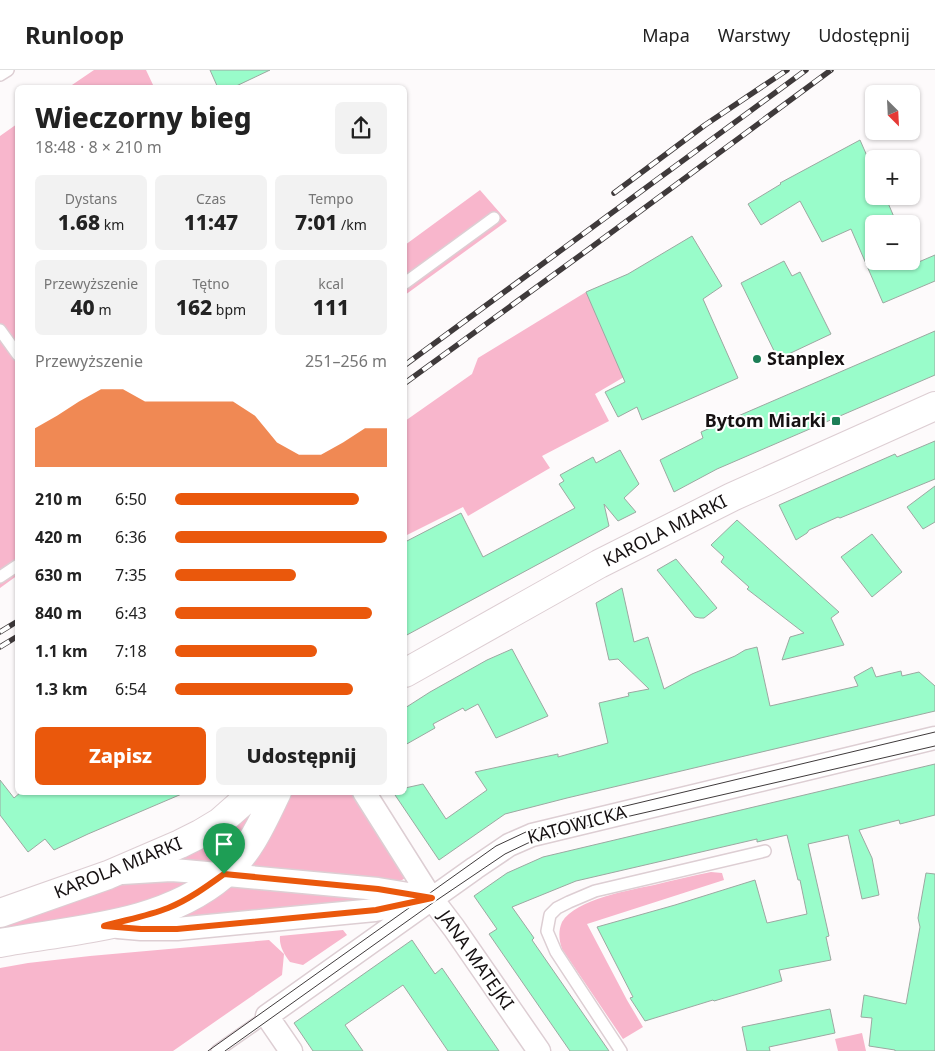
<!DOCTYPE html>
<html lang="pl">
<head>
<meta charset="utf-8">
<style>
	body { margin:0; font-family:"Noto Sans",sans-serif; background:#f2f2f2; color:#222; height:100vh; display:flex; flex-direction:column; font-size:19px; white-space:nowrap }
	* { box-sizing:border-box; margin:0 }
	p { font-size:16px; color:#767676 }
	.icon { flex:none; width:28px; height:28px; fill:none; stroke:currentColor; stroke-width:2; stroke-linecap:round; stroke-linejoin:round }
	.map { position:relative; flex:1; overflow:hidden }
	.drawer { position:absolute; left:15px; top:15px; width:392px; height:710px; display:flex; flex-direction:column; background:#fff; border-radius:8px; box-shadow:0 1px 4px #0004 }
	.drawer>* { flex:none }
	.needle { width:32px; rotate:156deg }
	.fabs { position:absolute; left:865px; top:15px; display:grid; gap:10px }
	.fabs a { display:grid; place-items:center; width:55px; height:55px; border-radius:8px; background:#fff; box-shadow:0 1px 4px #0004; font-size:25px }
	.pin { position:absolute; display:grid; place-items:center; width:42px; height:42px; color:#fff; margin:-51px -21px; border-radius:50% 50% 50% 0; rotate:-45deg; box-shadow:0 0 5px #0007 }
	.pin .icon { rotate:45deg }
	.round { display:grid; place-items:center; flex:none; width:52px; height:52px; border-radius:8px; background:#f2f2f2 }
	.head { display:flex; align-items:center; justify-content:space-between; height:85px; padding:0 20px }
	h1 { font-size:28px; font-weight:800; line-height:38px }
	.stats { display:grid; grid-template-columns:repeat(3,1fr); gap:8px; height:85px; padding:5px 20px }
	.stats div { display:grid; align-content:center; border-radius:8px; background:#f2f2f2; text-align:center }
	.stats b { font-size:21px; font-weight:800 }
	.stats small { font-size:14px; font-weight:400 }
	.stats p { font-size:14px }
	.chart { height:140px; padding:10px 20px }
	.chart p { display:flex; justify-content:space-between }
	.chart svg { width:100%; height:90px; margin-top:5px; fill:#ea580c; opacity:.7 }
	.action { display:flex; gap:10px; margin-top:auto; padding:10px 20px }
	.action a { flex:1; height:58px; border-radius:8px; background:#ea580c; color:#fff; font-size:20px; font-weight:800; line-height:58px; text-align:center }
	.action a+a { background:#f2f2f2; color:#222 }
	ul { padding:0 20px; list-style:none; font-size:16px }
	li { display:grid; grid-template-columns:80px 60px 1fr; align-items:center; height:38px }
	li i { height:12px; border-radius:6px; background:#ea580c }
	header { display:flex; align-items:center; gap:30px; box-sizing:border-box; height:70px; padding:0 25px; background:#fff; border-bottom:1px solid #e0e0e0 }
	header strong { font-size:24px }
	nav { display:flex; gap:28px; margin-inline-start:auto; font-size:18px }
	.map>svg:first-child { display:block }
	.green { fill:#f8b6cc }
	.building { fill:#99fcca; stroke:#9ca8a1 }
	.lines { fill:none; stroke-linecap:round; stroke-linejoin:round }
	.lane-casing { stroke:#ddced3; stroke-width:14 }
	.street-casing { stroke:#ddced3; stroke-width:25 }
	.secondary-casing { stroke:#ddced3; stroke-width:30 }
	.lane { stroke:#fff; stroke-width:11 }
	.street { stroke:#fff; stroke-width:22 }
	.secondary { stroke:#fff; stroke-width:28 }
	.tram { stroke:#3f3a3b; stroke-width:1 }
	.rail-casing { stroke:#3f3a3b; stroke-width:5.5 }
	.rail { stroke:#fff; stroke-width:4; stroke-dasharray:11; stroke-linecap:butt }
	.route-casing { stroke:#fff; stroke-width:10 }
	.route { stroke:#ea580c; stroke-width:6 }
	.poi-dot { fill:#1c7e56; stroke:#fff; stroke-width:2 }
	.labels { text-anchor:middle; stroke-width:4; stroke-linejoin:round; paint-order:stroke }
	.poi-label { font-size:18px; font-weight:bold; fill:#161112; stroke:#fff; text-anchor:start }
	.street-label { font-size:18px; fill:#161112; stroke:#fff }
</style>
</head>
<body>
<header>
<strong>Runloop</strong>
<nav><a>Mapa</a><a>Warstwy</a><a>Udostępnij</a></nav>
</header>
<div class="map">
<svg width="935" height="981" viewBox="0 0 935 981">
	<rect width="100%" height="100%" fill="#fdfafb"/>
	<!-- green -->
	<path class="green" d="M 94,0 L 146,0 L 154,17 L 69,17 Z
		M 17,54 L 18,505 L 0,518 L 0,66 Z
		M 480,120 L 507,151 L 405,225 L 405,175 Z
		M 586,222 L 624,307 L 595,324 L 609,351 L 542,386 L 550,398 L 468,446 L 463,437 L 405,466 L 405,351 L 472,304 L 478,288 Z
		M 354,722 L 407,807 L 402,810 L 393,811 L 247,798 L 291,723 Z
		M 249,743 L 253,745 L 221,794 L 180,790 L 179,787 Z
		M 711,802 L 722,803 L 724,810 L 587,854 L 627,930 L 643,957 L 623,969 L 562,879 C 559,870 558,861 562,852 C 576,829 630,820 654,815 C 673,810 692,806 711,802 Z
		M 192,809 L 184,821 L 118,839 L 0,861 L 0,856 L 128,811 Z
		M 224,813 L 358,825 L 359,829 L 358,832 L 181,848 L 180,847 Z
		M 343,860 L 347,865 L 303,895 L 290,892 C 284,884 279,876 280,866 Z
		M 269,870 L 284,884 L 282,905 L 173,981 L 0,981 L 0,898 L 28,893 L 90,886 Z
		M 862,963 L 866,981 L 838,981 L 835,969 Z"/>
	<!-- building -->
	<path class="building" d="M 210,0 L 270,0 L 232,18 L 218,18 Z
		M 860,70 L 874,102 L 874,126 L 885,126 L 897,154 L 874,154 L 874,191 L 913,191 L 914,194 L 935,185 L 935,211 L 883,233 L 851,159 L 822,172 L 800,131 L 761,155 L 748,134 L 781,114 L 780,113 Z
		M 692,166 L 722,216 L 703,229 L 738,308 L 642,350 L 637,337 L 618,347 L 605,322 L 625,312 L 586,222 L 628,204 Z
		M 784,191 L 792,206 L 800,202 L 831,264 L 778,289 L 741,213 Z
		M 935,261 L 935,305 L 717,399 L 674,422 L 660,390 L 703,368 L 701,362 Z
		M 935,371 L 935,409 L 840,448 L 838,447 L 809,460 L 807,463 L 796,470 L 779,435 L 895,384 L 897,387 Z
		M 620,380 L 639,414 L 624,428 L 636,442 L 618,451 L 604,434 L 609,456 L 405,566 L 405,472 L 461,443 L 483,487 L 575,438 L 559,414 L 564,411 L 560,405 L 593,387 L 596,393 Z
		M 935,416 L 935,452 L 923,459 L 907,437 Z
		M 737,450 L 839,542 L 831,548 L 844,575 L 782,590 L 790,567 L 804,563 L 747,519 L 749,517 L 721,492 L 724,487 L 711,475 Z
		M 872,464 L 902,502 L 872,527 L 841,487 Z
		M 676,489 L 717,538 L 704,548 L 700,548 L 695,547 L 657,500 Z
		M 622,518 L 634,572 L 648,567 L 664,619 L 692,604 L 735,586 L 745,580 L 757,577 L 770,636 L 858,616 L 854,607 L 872,597 L 876,607 L 901,601 L 902,606 L 919,602 L 935,616 L 935,641 L 567,728 L 505,744 L 439,790 L 393,722 L 405,722 L 405,718 L 423,714 L 446,749 L 487,720 L 475,702 L 558,684 L 558,687 L 608,673 L 599,633 L 629,626 L 628,623 L 649,619 L 618,589 L 609,590 L 596,533 Z
		M 512,579 L 548,646 L 496,668 L 478,634 L 465,641 L 463,638 L 433,654 L 435,658 L 405,675 L 405,638 L 430,622 L 487,590 Z
		M 935,694 L 935,745 L 900,754 L 899,750 L 859,760 L 872,788 L 879,825 L 862,829 L 848,765 L 808,774 L 829,866 L 826,867 L 831,890 L 779,900 L 782,911 L 714,931 L 713,930 L 645,951 L 630,928 L 633,927 L 597,857 L 675,835 L 755,810 L 767,853 L 807,844 L 800,810 L 798,810 L 787,765 L 757,772 L 757,769 L 576,811 L 512,837 L 534,868 L 532,870 L 609,981 L 570,981 L 489,864 L 497,859 L 474,826 L 507,803 L 543,787 Z
		M 0,710 L 14,728 L 21,722 L 184,723 L 88,764 L 54,780 L 45,769 L 28,782 L 0,745 Z
		M 926,803 L 935,804 L 935,981 L 895,981 L 895,980 L 869,976 L 872,948 L 861,947 L 864,925 L 906,934 L 920,857 L 918,848 Z
		M 412,870 L 435,904 L 442,898 L 499,981 L 448,981 L 403,915 L 345,955 L 363,981 L 313,981 L 294,953 Z
		M 830,939 L 835,963 L 769,977 L 770,981 L 747,981 L 742,957 Z"/>
	<g class="lines">
		<defs>
			<path id="lane" d="M 0,5 L 8,0
				M 405,213 L 494,148
				M 0,260 L 18,285
				M 0,507 L 18,495
				M 217,981 L 267,946
				M 621,981 L 556,882 L 547,861 L 550,845 L 557,838 L 569,832 L 595,821 L 765,781"/>
			<path id="street" d="M 364,722 L 429,825 L 454,858 L 539,981
				M 122,803 L 171,800 L 185,801 L 378,819 L 421,826
				M 118,857 L 141,859 L 177,859 L 375,840 L 424,830
				M 291,981 L 267,946 L 475,798 L 509,775 L 532,765 L 935,668"/>
			<path id="secondary" d="M 405,603 L 599,494 L 732,427 L 935,336
				M 0,843 L 108,805 L 180,774 L 200,764 L 220,752 L 254,722
				M 0,873 C 75,859 163,856 223,805 C 249,784 263,751 277,722"/>
		</defs>
		<!-- lane casing -->
		<use href="#lane" class="lane-casing"/>
		<!-- street casing -->
		<use href="#street" class="street-casing"/>
		<!-- secondary casing -->
		<use href="#secondary" class="secondary-casing"/>
		<!-- lane -->
		<use href="#lane" class="lane"/>
		<!-- street -->
		<use href="#street" class="street"/>
		<!-- secondary -->
		<use href="#secondary" class="secondary"/>
		<!-- tram -->
		<path class="tram" d="M 208,981 L 496,776 L 528,761 L 567,750 L 935,662
			M 225,981 L 434,832 L 505,784 L 528,773 L 569,760 L 935,676"/>
		<defs>
			<path id="rail" d="M 614,123 L 705,55 L 787,0
				M 405,295 L 806,0
				M 405,313 L 589,179 L 831,0
				M 0,562 L 18,551
				M 0,577 L 18,566"/>
		</defs>
		<!-- rail casing -->
		<use href="#rail" class="rail-casing"/>
		<!-- rail -->
		<use href="#rail" class="rail"/>
	</g>
	<g class="lines">
		<defs>
			<path id="route" d="M 224,804 L 378,819 L 432,828 L 376,840 L 177,859 L 141,859 L 104,856 C 125,850 148,846 168,838 C 188,830 206,817 224,804 Z"/>
		</defs>
		<!-- route casing -->
		<use href="#route" class="route-casing"/>
		<!-- route -->
		<use href="#route" class="route"/>
	</g>
	<!-- markers -->
	<g class="poi-dot">
		<circle cx="757" cy="289" r="5"/>
		<rect x="831" y="346" width="10" height="10" rx="2.5"/>
	</g>
	<g class="labels">
		<!-- poi labels -->
		<g class="poi-label">
			<text x="767" y="295">Stanplex</text>
			<text x="826" y="357" text-anchor="end">Bytom Miarki</text>
		</g>
		<!-- street labels -->
		<g class="street-label">
			<text transform="translate(665 461) rotate(-27)" y="6">KAROLA MIARKI</text>
			<text transform="translate(577 755) rotate(-15)" y="6">KATOWICKA</text>
			<text transform="translate(118 798) rotate(-22)" y="6">KAROLA MIARKI</text>
			<text transform="translate(476 890) rotate(55)" y="6">JANA MATEJKI</text>
		</g>
	</g>
</svg>
<div class="fabs">
<a><svg class="needle" viewBox="-14 -14 28 28"><path d="M0-13l5 13h-10z" fill="#e53935"/><path d="M0 13l5-13h-10z" fill="#767676"/></svg></a>
<a>+</a>
<a>−</a>
</div>
<div class="pin" style="left:224px;top:804px;background:#1e9e55"><svg class="icon" aria-label="arrive" viewBox="0 0 24 24"><path d="M6 21V4h12l-3 4 3 4H6"/></svg></div>
<section class="drawer">
<div class="head"><div><h1>Wieczorny bieg</h1><p>18:48 · 8 × 210 m</p></div><a class="round"><svg class="icon" aria-label="share" viewBox="0 0 24 24"><path d="M12 15V3M7 8l5-5 5 5M5 13v7h14v-7"/></svg></a></div>
<div class="stats">
<div><p>Dystans</p><b>1.68<small> km</small></b></div>
<div><p>Czas</p><b>11:47</b></div>
<div><p>Tempo</p><b>7:01<small> /km</small></b></div>
</div>
<div class="stats">
<div><p>Przewyższenie</p><b>40<small> m</small></b></div>
<div><p>Tętno</p><b>162<small> bpm</small></b></div>
<div><p>kcal</p><b>111</b></div>
</div>
<div class="chart"><p><span>Przewyższenie</span>251–256 m</p>
<svg viewBox="0 0 160 44" preserveAspectRatio="none"><path d="M0 44V25L10 19L20 12L30 6L40 6L50 12L60 12L70 12L80 12L90 12L100 19L110 32L120 38L130 38L140 32L150 25L160 25V44z"/></svg>
</div>
<ul>
<li><b>210 m</b>6:50<i style="width:87%"></i></li>
<li><b>420 m</b>6:36<i style="width:100%"></i></li>
<li><b>630 m</b>7:35<i style="width:57%"></i></li>
<li><b>840 m</b>6:43<i style="width:93%"></i></li>
<li><b>1.1 km</b>7:18<i style="width:67%"></i></li>
<li><b>1.3 km</b>6:54<i style="width:84%"></i></li>
</ul>
<div class="action"><a>Zapisz</a><a>Udostępnij</a></div>
</section>
</div>
</body>
</html>
